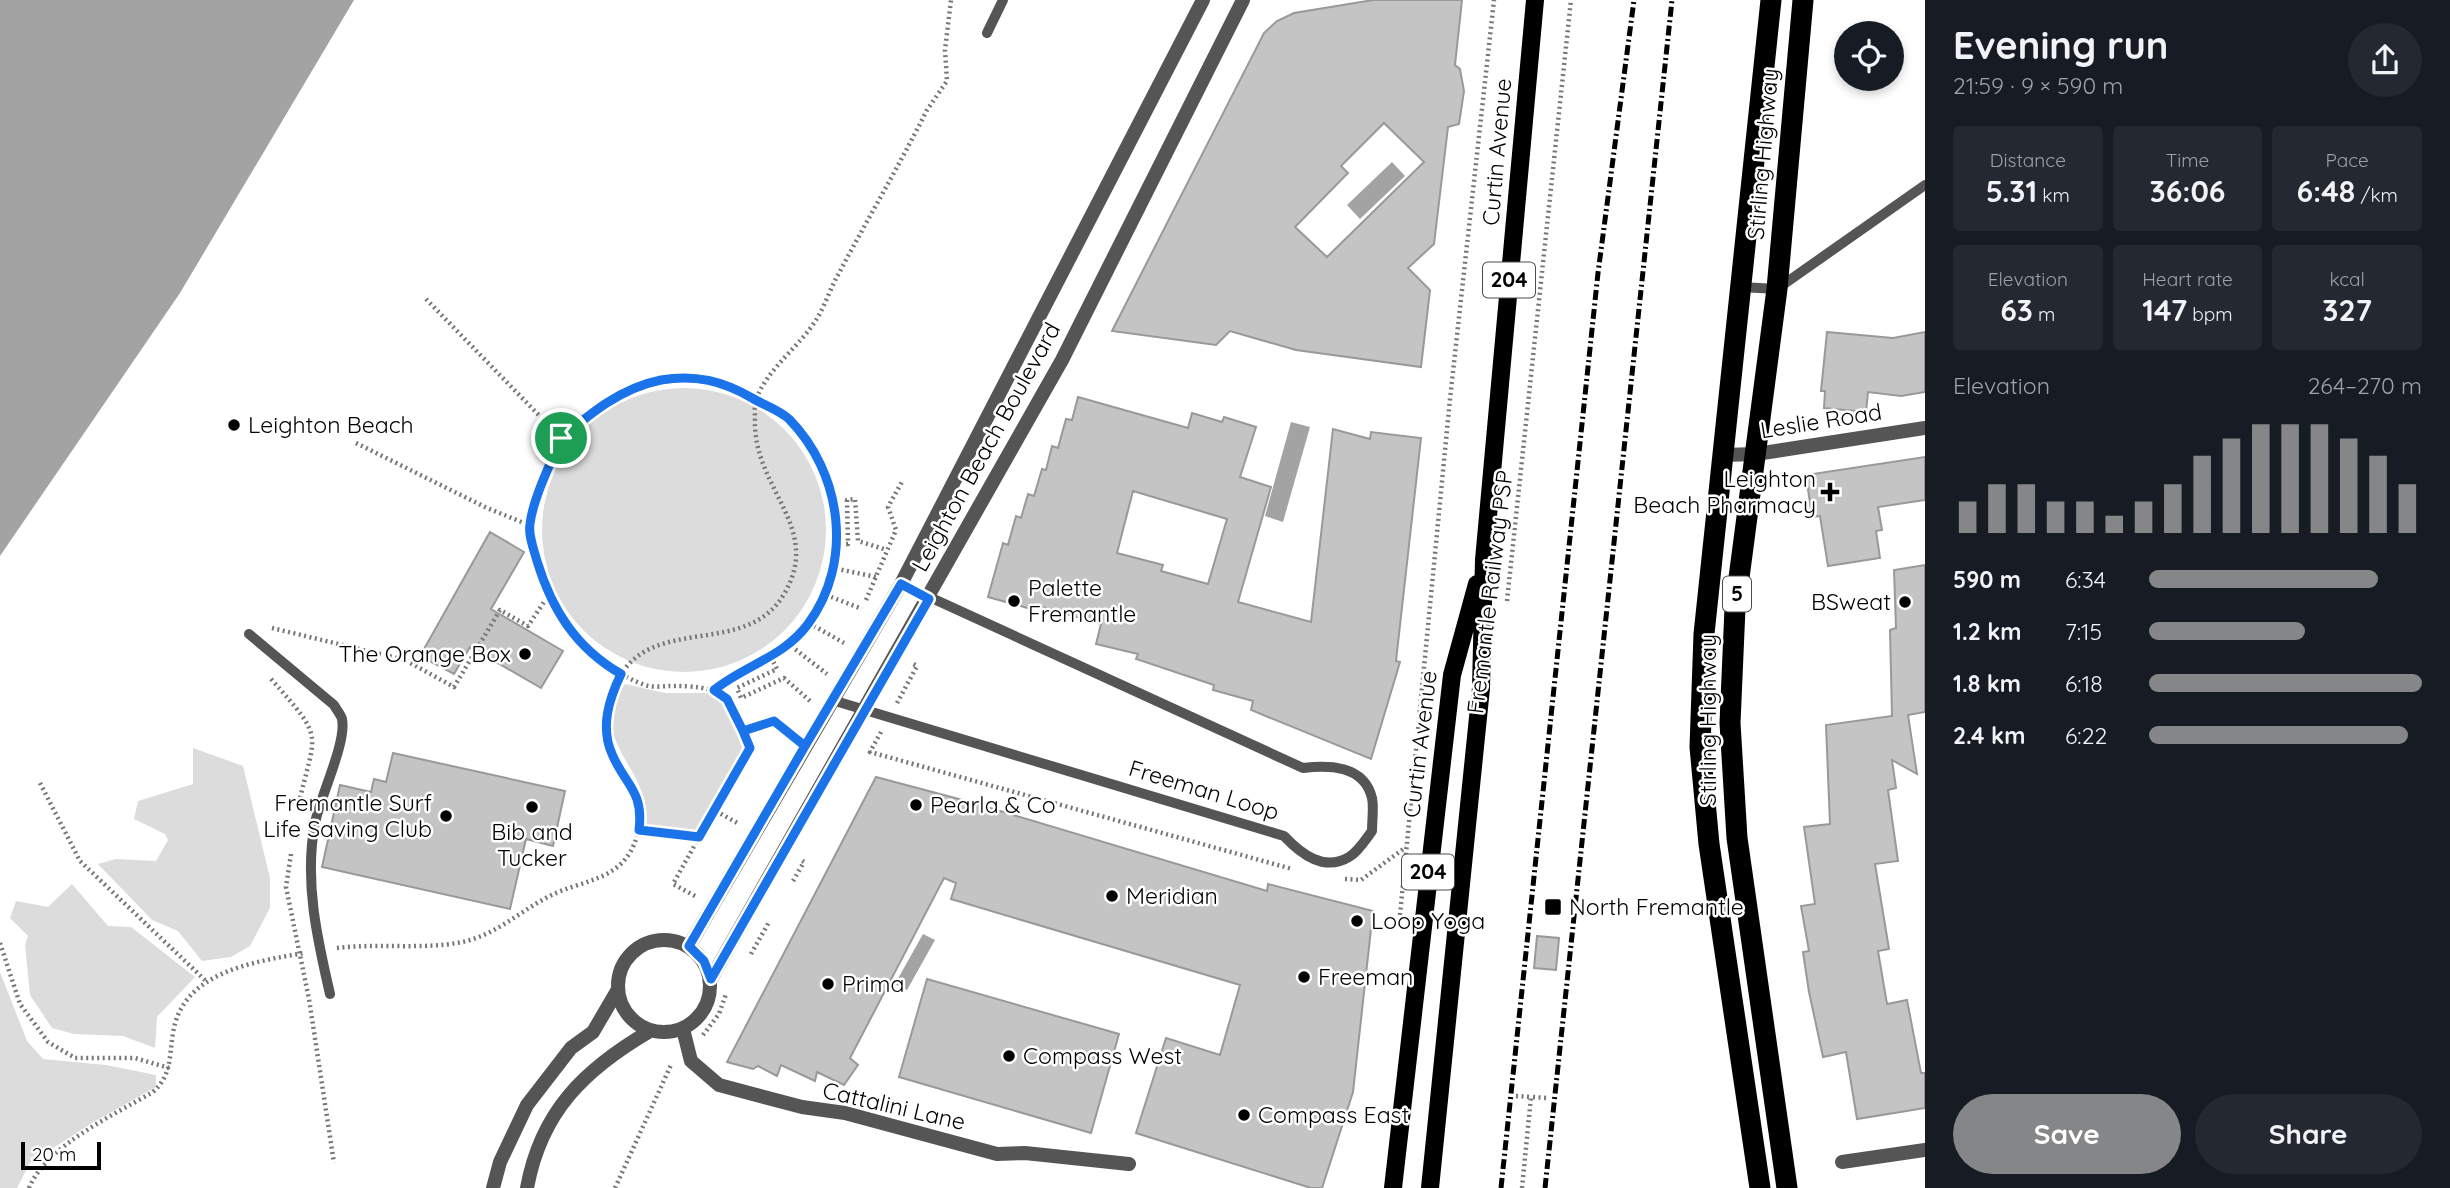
<!DOCTYPE html>
<html lang="en">
<head>
<meta charset="utf-8">
<style>
	body { margin:0; font-family:Quicksand,sans-serif; background:#242831; color:#f1f3f6; height:100vh; display:flex; flex-direction:column; font-size:26px; white-space:nowrap }
	* { box-sizing:border-box; margin:0 }
	p { font-size:23px; color:#9ea1a6 }
	.icon { flex:none; width:38px; height:38px; fill:none; stroke:currentColor; stroke-width:2; stroke-linecap:round; stroke-linejoin:round }
	.map { position:relative; flex:1; overflow:hidden }
	.panel { display:flex; flex-direction:column; background:#171b24; width:525px }
	.panel>* { flex:none }
	.fabs { position:absolute; left:1834px; top:21px; display:grid; gap:14px }
	.fabs a { display:grid; place-items:center; width:70px; height:70px; border-radius:50%; background:#171b24; box-shadow:0 4px 10px #0003; font-size:35px }
	.scale { position:absolute; left:21px; bottom:18px; width:80px; box-sizing:border-box; padding-left:7px; border:4px solid #000; border-top:0; font-size:19px; line-height:24px; white-space:nowrap; color:#000; -webkit-text-stroke:5px #fff; paint-order:stroke }
	.pin { position:absolute; display:grid; place-items:center; width:60px; height:60px; color:#fff; margin:-30px; border:4px solid #fff; border-radius:50%; box-shadow:0 2px 7px #0007 }
	.round { display:grid; place-items:center; flex:none; width:74px; height:74px; border-radius:37px; background:#242831 }
	.summary { display:flex; align-items:center; justify-content:space-between; height:119px; padding:0 28px }
	h1 { font-size:38px; font-weight:700; line-height:52px }
	.metrics { display:grid; grid-template-columns:repeat(3,1fr); gap:10px; height:119px; padding:7px 28px }
	.metrics div { display:grid; align-content:center; border-radius:7px; background:#242831; text-align:center }
	.metrics b { font-size:30px; font-weight:700 }
	.metrics small { font-size:19px; font-weight:400 }
	.metrics p { font-size:19px }
	.chart { height:196px; padding:14px 28px }
	.chart p { display:flex; justify-content:space-between }
	.chart svg { width:100%; height:126px; margin-top:7px; stroke:#858687; stroke-width:6 }
	.cta { display:flex; gap:14px; margin-top:auto; padding:14px 28px }
	.cta a { flex:1; height:80px; border-radius:42px; background:#858687; color:#fff; font-size:28px; font-weight:700; line-height:80px; text-align:center }
	.cta a+a { background:#242831; color:#f1f3f6 }
	ul { padding:0 28px; list-style:none; font-size:23px }
	li { display:grid; grid-template-columns:112px 84px 1fr; align-items:center; height:52px }
	li i { height:18px; border-radius:9px; background:#858687 }
	main { display:flex; flex:1; min-height:0 }
	.map>svg:first-child { display:block }
	.green { fill:#dcdcdc }
	.water { fill:#a3a3a3 }
	.building { fill:#c4c4c4; stroke:#999; stroke-width:2; fill-rule:evenodd }
	.lines { fill:none; stroke-linecap:round; stroke-linejoin:round }
	.path { stroke:#777; stroke-width:4.5; stroke-dasharray:2 3.5; stroke-linecap:butt }
	.lane { stroke:#555; stroke-width:10 }
	.street { stroke:#555; stroke-width:14 }
	.primary { stroke:#000; stroke-width:18 }
	.highway { stroke:#000; stroke-width:21 }
	.rail { stroke:#000; stroke-width:5; stroke-dasharray:10 3.5 2 3.5; stroke-linecap:butt }
	.route-casing { stroke:#fff; stroke-width:14 }
	.route { stroke:#1a73e8; stroke-width:9 }
	.poi-dot { fill:#000; stroke:#fff; stroke-width:2.5 }
	.labels { text-anchor:middle; stroke-width:5; stroke-linejoin:round; paint-order:stroke }
	.shield { fill:#fff; stroke:#4c4c4c; stroke-width:2 }
	.shield-label { font-size:21px; font-weight:bold; fill:#000 }
	.street-label { font-size:23px; fill:#000; stroke:#fff }
	.poi-label { font-size:23px; fill:#000; stroke:#fff; text-anchor:start }
</style>
</head>
<body>
<main>
<div class="map">
<svg width="1925" height="1188" viewBox="0 0 1925 1188">
	<rect width="100%" height="100%" fill="#fff"/>
	<!-- green -->
	<path class="green" d="M542 530a142 142 0 1 1 284 0a142 142 0 1 1-284 0Z
		M 625,684 L 665,693 L 713,693 L 724,703 L 745,750 L 697,834 L 645,828 C 646,815 646,802 641,790 C 629,757 590,724 625,684 Z
		M 193,748 L 243,766 L 270,878 L 270,908 L 250,946 L 231,957 L 202,961 L 178,931 L 152,920 L 98,864 L 116,859 L 156,861 L 168,840 L 165,834 L 134,819 L 138,801 L 193,784 Z
		M 72,884 L 108,926 L 131,927 L 195,977 L 157,1017 L 155,1048 L 123,1036 L 74,1034 L 52,1028 L 30,995 L 25,945 L 28,936 L 10,918 L 16,901 L 48,907 Z
		M 0,972 L 27,1041 L 43,1059 L 106,1065 L 156,1075 L 156,1087 L 92,1123 L 30,1163 L 17,1188 L 0,1188 Z"/>
	<!-- water -->
	<path class="water" d="M 0,0 L 354,0 L 180,293 L 0,556 Z
		M 1392,162 L 1405,176 L 1360,219 L 1347,205 Z
		M 1291,422 L 1310,427 L 1283,522 L 1265,516 Z
		M 923,934 L 935,940 L 907,990 L 895,984 Z"/>
	<!-- building -->
	<path class="building" d="M 1373,0 L 1462,0 L 1455,65 L 1460,69 L 1464,91 L 1459,124 L 1448,127 L 1434,244 L 1408,268 L 1430,290 L 1421,367 L 1296,350 L 1230,331 L 1216,345 L 1112,331 L 1264,33 L 1277,21 L 1294,13 ZM 1384,123 L 1424,162 L 1327,257 L 1295,227 L 1348,173 L 1341,166 Z
		M 1827,332 L 1893,338 L 1925,332 L 1925,392 L 1901,396 L 1868,392 L 1866,412 L 1824,408 L 1825,391 L 1821,391 Z
		M 1078,397 L 1188,428 L 1192,413 L 1222,422 L 1224,417 L 1256,427 L 1240,477 L 1271,487 L 1238,602 L 1311,622 L 1333,429 L 1370,439 L 1371,432 L 1421,438 L 1396,661 L 1400,662 L 1371,759 L 1251,710 L 1253,701 L 1213,690 L 1214,685 L 1136,659 L 1138,654 L 1096,644 L 1101,624 L 1032,604 L 1031,609 L 988,597 L 1003,543 L 1008,545 L 1016,516 L 1021,518 L 1028,494 L 1034,496 L 1042,469 L 1046,470 L 1052,446 L 1058,448 L 1066,419 L 1072,420 ZM 1133,491 L 1227,519 L 1208,584 L 1161,571 L 1163,565 L 1117,553 Z
		M 1925,457 L 1925,500 L 1878,507 L 1882,530 L 1876,531 L 1880,558 L 1828,566 L 1820,516 L 1812,517 L 1806,475 Z
		M 490,532 L 524,552 L 491,609 L 563,651 L 541,688 L 470,647 L 454,674 L 420,656 Z
		M 1925,565 L 1925,712 L 1908,715 L 1917,774 L 1892,760 L 1896,788 L 1888,790 L 1898,861 L 1875,864 L 1889,949 L 1878,951 L 1887,1004 L 1907,1000 L 1921,1073 L 1925,1073 L 1925,1108 L 1857,1119 L 1846,1052 L 1823,1057 L 1809,992 L 1803,952 L 1809,951 L 1801,906 L 1815,904 L 1804,827 L 1830,824 L 1826,725 L 1892,716 L 1890,630 L 1896,628 L 1894,570 Z
		M 393,753 L 565,791 L 553,846 L 526,839 L 510,909 L 322,867 L 340,785 L 371,792 L 374,779 L 386,782 Z
		M 876,777 L 970,802 L 1267,891 L 1268,884 L 1373,911 L 1353,1092 L 1322,1188 L 1311,1188 L 1136,1133 L 1166,1038 L 1220,1055 L 1240,985 L 951,899 L 956,883 L 944,878 L 850,1058 L 858,1065 L 844,1085 L 817,1072 L 815,1081 L 781,1065 L 777,1076 L 758,1066 L 753,1069 L 727,1062 Z
		M 1537,936 L 1559,938 L 1556,970 L 1534,968 Z
		M 927,979 L 1119,1034 L 1091,1133 L 899,1077 Z"/>
	<g class="lines">
		<!-- path -->
		<path class="path" d="M 426,299 L 561,438
			M 356,443 L 487,508 L 529,525
			M 837,544 L 833,568 L 876,577
			M 826,595 L 862,609
			M 866,600 L 896,530 L 888,507 L 903,480
			M 1507,601 L 1571,0
			M 809,623 L 844,643
			M 272,628 L 405,660 L 454,687 L 500,610 L 528,626 L 548,596
			M 791,646 L 827,674
			M 771,657 L 777,669 L 737,688 L 741,698 L 784,678 L 810,701
			M 271,679 C 327,742 315,730 298,807
			M 714,690 L 791,646 L 826,595 L 833,568
			M 897,703 L 917,666 L 912,663
			M 881,732 L 870,752 L 1292,869
			M 792,733 L 774,721 L 743,731 C 725,691 717,686 671,686 C 663,686 653,688 645,685 C 588,664 555,620 538,563 C 535,552 530,539 530,527 C 530,511 552,459 559,442 C 565,426 606,401 622,395 C 656,382 693,370 730,385 C 739,388 748,396 757,401 C 818,433 833,478 837,544 L 848,544 L 847,500 L 855,499 L 858,541 L 887,550
			M 40,783 L 80,861 L 206,981
			M 716,811 L 739,824
			M 639,830 L 699,837
			M 291,854 L 286,887 L 309,999 L 334,1163
			M 1345,879 L 1361,880 L 1406,847
			M 793,881 L 804,862 L 801,860
			M 695,896 L 673,884 L 749,748 L 743,731
			M 1400,915 L 1450,399 L 1494,0
			M 0,943 L 20,1004 L 48,1042 L 75,1058 L 135,1058 L 169,1068
			M 337,948 C 377,943 424,950 462,942 C 493,936 517,914 544,899 C 580,878 623,884 637,836 C 641,823 641,806 636,793 C 632,783 624,776 619,767 C 602,739 604,707 619,678 C 654,614 747,658 784,594 C 824,527 752,489 755,418 C 755,413 754,405 756,400 C 766,370 800,346 816,320 C 825,306 830,289 838,275 C 867,220 899,166 927,110 L 947,81 L 945,50 L 951,0
			M 751,954 L 769,922
			M 703,1035 L 719,1014 L 726,994
			M 1516,1096 L 1531,1097
			M 29,1188 C 47,1145 114,1115 153,1092 C 172,1075 169,1057 173,1033 C 182,972 253,962 304,953
			M 615,1188 L 671,1065
			M 1522,1188 L 1531,1097 L 1548,1098"/>
		<!-- lane -->
		<path class="lane" d="M 987,33 L 1003,0
			M 1741,287 L 1777,289 L 1925,185
			M 249,634 L 334,705 C 336,709 341,715 342,719 C 347,742 320,797 315,823 C 304,880 317,938 330,994
			M 832,700 L 1284,836 C 1301,854 1324,872 1349,857 C 1358,852 1366,839 1372,831 C 1372,821 1374,807 1372,798 C 1364,765 1329,765 1303,768 L 901,584"/>
		<!-- street -->
		<path class="street" d="M 1723,455 L 1756,454 L 1925,428
			M618 986a46 46 0 1 1 92 0a46 46 0 1 1-92 0Z
			M 689,946 L 901,584 L 1203,0
			M 711,979 L 1062,360 L 1243,0
			M 683,1029 L 691,1061 L 719,1085 L 802,1107 L 845,1113 L 997,1154 L 1025,1153 L 1129,1164
			M 1842,1162 L 1925,1150
			M 493,1188 L 500,1162 L 527,1105 L 571,1048 L 593,1032 L 617,991
			M 527,1188 C 541,1111 585,1069 650,1031"/>
		<!-- primary -->
		<path class="primary" d="M 1393,1188 L 1452,675 L 1477,584
			M 1430,1188 L 1481,688 L 1484,560 L 1535,0"/>
		<!-- highway -->
		<path class="highway" d="M 1760,1188 L 1709,844 L 1700,747 L 1704,634 L 1771,0
			M 1787,1188 L 1737,838 L 1730,723 L 1735,608 L 1777,289 L 1803,0"/>
		<!-- rail -->
		<path class="rail" d="M 1501,1188 L 1598,273 L 1634,0
			M 1545,1188 L 1672,0"/>
	</g>
	<g class="lines">
		<defs>
			<path id="route" d="M 561,438 C 551,463 533,498 530,524 C 528,535 534,550 537,561 C 552,610 576,648 621,674 C 609,699 600,727 612,754 C 625,785 644,791 639,830 L 699,837 L 750,748 L 743,731 L 774,721 L 805,746 L 689,946 L 704,961 L 711,979 L 929,599 L 901,584 L 805,746 L 774,721 L 743,731 L 727,699 L 714,690 C 745,665 784,657 808,624 C 854,562 842,473 789,419 C 779,410 764,405 752,398 C 723,381 695,374 661,380 C 621,388 591,413 561,438"/>
		</defs>
		<!-- route casing -->
		<use href="#route" class="route-casing"/>
		<!-- route -->
		<use href="#route" class="route"/>
	</g>
	<!-- markers -->
	<g class="poi-dot">
		<circle cx="234" cy="425" r="7"/>
		<path d="M1826.5 481.5h7v7h7v7h-7v7h-7v-7h-7v-7h7z"/>
		<circle cx="1014" cy="601" r="7"/>
		<circle cx="1905" cy="602" r="7"/>
		<circle cx="525" cy="654" r="7"/>
		<circle cx="916" cy="805" r="7"/>
		<circle cx="532" cy="807" r="7"/>
		<circle cx="446" cy="816" r="7"/>
		<circle cx="1112" cy="896" r="7"/>
		<rect x="1544" y="898" width="18" height="18" rx="3.5"/>
		<circle cx="1357" cy="921" r="7"/>
		<circle cx="1304" cy="977" r="7"/>
		<circle cx="828" cy="984" r="7"/>
		<circle cx="1009" cy="1056" r="7"/>
		<circle cx="1244" cy="1115" r="7"/>
	</g>
	<g class="labels">
		<!-- shield labels -->
		<g class="shield">
			<rect x="1483" y="262.5" width="52" height="35" rx="5"/>
			<rect x="1723" y="576.5" width="28" height="35" rx="5"/>
			<rect x="1402" y="854.5" width="52" height="35" rx="5"/>
		</g>
		<g class="shield-label">
			<text x="1509" y="287">204</text>
			<text x="1737" y="601">5</text>
			<text x="1428" y="879">204</text>
		</g>
		<!-- street labels -->
		<g class="street-label">
			<text transform="translate(1497 152) rotate(-85)" y="8">Curtin Avenue</text>
			<text transform="translate(1763 154) rotate(-85)" y="8">Stirling Highway</text>
			<text transform="translate(1821 421) rotate(-9)" y="8">Leslie Road</text>
			<text transform="translate(986 447) rotate(-61)" y="8">Leighton Beach Boulevard</text>
			<text transform="translate(1490 592) rotate(-83)" y="8">Fremantle Railway PSP</text>
			<text transform="translate(1708 720) rotate(-90)" y="8">Stirling Highway</text>
			<text transform="translate(1420 744) rotate(-83)" y="8">Curtin Avenue</text>
			<text transform="translate(1204 790) rotate(17)" y="8">Freeman Loop</text>
			<text transform="translate(894 1106) rotate(13)" y="8">Cattalini Lane</text>
		</g>
		<!-- poi labels -->
		<g class="poi-label">
			<text x="248" y="433">Leighton Beach</text>
			<text x="1816" y="487" text-anchor="end">Leighton<tspan x="1816" dy="26">Beach Pharmacy</tspan></text>
			<text x="1028" y="596">Palette<tspan x="1028" dy="26">Fremantle</tspan></text>
			<text x="1891" y="610" text-anchor="end">BSweat</text>
			<text x="511" y="662" text-anchor="end">The Orange Box</text>
			<text x="432" y="811" text-anchor="end">Fremantle Surf<tspan x="432" dy="26">Life Saving Club</tspan></text>
			<text x="930" y="813">Pearla &amp; Co</text>
			<text x="532" y="840" text-anchor="middle">Bib and<tspan x="532" dy="26">Tucker</tspan></text>
			<text x="1126" y="904">Meridian</text>
			<text x="1569" y="915">North Fremantle</text>
			<text x="1371" y="929">Loop Yoga</text>
			<text x="1318" y="985">Freeman</text>
			<text x="842" y="992">Prima</text>
			<text x="1023" y="1064">Compass West</text>
			<text x="1258" y="1123">Compass East</text>
		</g>
	</g>
</svg>
<div class="fabs">
<a><svg class="icon" aria-label="locate" viewBox="0 0 24 24"><circle cx="12" cy="12" r="6"/><path d="M12 2v4M12 18v4M2 12h4M18 12h4"/></svg></a>
</div>
<div class="scale">20 m</div>
<div class="pin" style="left:561px;top:438px;background:#1e9e55"><svg class="icon" aria-label="arrive" viewBox="0 0 24 24"><path d="M6 21V4h12l-3 4 3 4H6"/></svg></div>
</div>
<section class="panel">
<div class="summary"><div><h1>Evening run</h1><p>21:59 · 9 × 590 m</p></div><a class="round"><svg class="icon" aria-label="share" viewBox="0 0 24 24"><path d="M12 15V3M7 8l5-5 5 5M5 13v7h14v-7"/></svg></a></div>
<div class="metrics">
<div><p>Distance</p><b>5.31<small> km</small></b></div>
<div><p>Time</p><b>36:06</b></div>
<div><p>Pace</p><b>6:48<small> /km</small></b></div>
</div>
<div class="metrics">
<div><p>Elevation</p><b>63<small> m</small></b></div>
<div><p>Heart rate</p><b>147<small> bpm</small></b></div>
<div><p>kcal</p><b>327</b></div>
</div>
<div class="chart"><p><span>Elevation</span>264–270 m</p>
<svg viewBox="0 0 160 44" preserveAspectRatio="none"><path d="M5 44V33M15 44V27M25 44V27M35 44V33M45 44V33M55 44V38M65 44V33M75 44V27M85 44V17M95 44V11M105 44V6M115 44V6M125 44V6M135 44V11M145 44V17M155 44V27"/></svg>
</div>
<ul>
<li><b>590 m</b>6:34<i style="width:84%"></i></li>
<li><b>1.2 km</b>7:15<i style="width:57%"></i></li>
<li><b>1.8 km</b>6:18<i style="width:100%"></i></li>
<li><b>2.4 km</b>6:22<i style="width:95%"></i></li>
</ul>
<div class="cta"><a>Save</a><a>Share</a></div>
</section>
</main>
</body>
</html>
